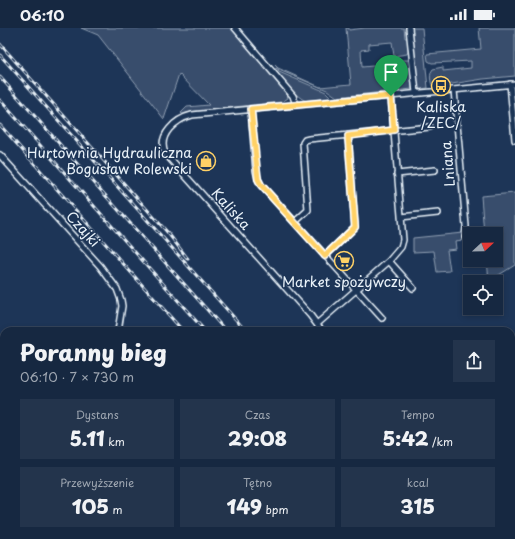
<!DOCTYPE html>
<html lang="pl">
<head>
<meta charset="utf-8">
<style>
	body { margin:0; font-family:"Playpen Sans",sans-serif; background:#23344c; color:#f1f3f6; height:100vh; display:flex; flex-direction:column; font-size:15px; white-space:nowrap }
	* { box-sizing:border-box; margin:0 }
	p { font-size:13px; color:#9ea6b1 }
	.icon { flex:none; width:22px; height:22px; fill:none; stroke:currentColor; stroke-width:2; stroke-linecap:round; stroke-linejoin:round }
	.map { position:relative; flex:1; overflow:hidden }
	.details { position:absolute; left:0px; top:299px; width:515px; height:212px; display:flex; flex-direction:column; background:#162841; border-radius:12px 12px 0 0; box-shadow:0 2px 6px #0003,0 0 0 1px #35445a }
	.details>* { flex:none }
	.needle { width:26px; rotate:68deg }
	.controls { position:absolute; left:463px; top:199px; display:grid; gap:8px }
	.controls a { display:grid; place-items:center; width:40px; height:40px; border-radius:0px; background:#162841; box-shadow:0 2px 6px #0003,0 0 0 1px #35445a; font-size:20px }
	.pin { position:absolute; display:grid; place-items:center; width:34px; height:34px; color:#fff; margin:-41px -17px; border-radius:50% 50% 50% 0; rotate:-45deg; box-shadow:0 0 4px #0007 }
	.pin .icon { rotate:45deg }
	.round { display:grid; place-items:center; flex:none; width:42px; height:42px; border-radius:0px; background:#23344c }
	.head { display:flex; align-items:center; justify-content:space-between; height:68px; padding:0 20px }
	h1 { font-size:22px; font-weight:800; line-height:30px }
	.figures { display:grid; grid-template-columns:repeat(3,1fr); gap:6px; height:68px; padding:4px 20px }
	.figures div { display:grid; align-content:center; border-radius:0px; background:#23344c; text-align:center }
	.figures b { font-size:20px; font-weight:800 }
	.figures small { font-size:11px; font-weight:400 }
	.figures p { font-size:11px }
	.status { display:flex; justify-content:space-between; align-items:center; height:28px; padding:0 20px; background:#162841; direction:ltr }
	.status svg { height:11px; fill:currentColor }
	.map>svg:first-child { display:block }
	.green { fill:#374d6c; stroke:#909fb2 }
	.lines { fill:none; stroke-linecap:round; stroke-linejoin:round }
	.stream { stroke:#95a4b5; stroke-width:1.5 }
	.minor-casing { stroke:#e8f1f8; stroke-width:8 }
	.minor { stroke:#1d3557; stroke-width:5 }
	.rail-casing { stroke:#e8f1f8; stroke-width:3 }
	.rail { stroke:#1d3557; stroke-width:1.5; stroke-dasharray:4.5; stroke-linecap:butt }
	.route-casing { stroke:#fff; stroke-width:8 }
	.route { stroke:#ffd166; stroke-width:5 }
	.labels { text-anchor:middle; stroke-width:3; stroke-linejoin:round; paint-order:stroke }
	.poi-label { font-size:14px; fill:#e8f1f8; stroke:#1d3557 }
	.street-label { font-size:14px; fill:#e8f1f8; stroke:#1d3557 }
</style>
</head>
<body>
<div class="status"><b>06:10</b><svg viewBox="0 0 49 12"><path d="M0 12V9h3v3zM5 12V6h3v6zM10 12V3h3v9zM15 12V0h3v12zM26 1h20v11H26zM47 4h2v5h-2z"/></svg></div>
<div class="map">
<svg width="515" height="511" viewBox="0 0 515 511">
	<rect width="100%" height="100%" fill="#1d3557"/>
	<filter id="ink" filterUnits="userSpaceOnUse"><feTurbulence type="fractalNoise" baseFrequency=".025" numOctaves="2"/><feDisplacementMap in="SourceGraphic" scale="8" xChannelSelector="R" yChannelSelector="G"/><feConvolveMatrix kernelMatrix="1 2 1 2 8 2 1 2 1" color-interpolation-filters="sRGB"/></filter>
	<g filter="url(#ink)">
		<!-- green -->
		<path class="green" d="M 81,0 L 231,0 L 287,67 L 288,70 L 282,74 L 195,83 L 182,86 L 181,85 L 187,79 L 209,77 L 179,46 L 164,91 L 98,7 Z
			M 346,0 L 349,0 L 349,2 L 365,0 L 404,0 L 405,10 L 408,10 L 409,21 L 407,26 L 394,28 L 392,14 L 369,16 L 369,21 L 361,22 L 362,39 L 394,36 L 395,32 L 409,32 L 411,35 L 412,61 L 337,69 L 327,62 L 279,42 L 275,37 L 278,40 L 320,59 L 351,56 Z
			M 412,0 L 422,0 L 428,60 L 420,61 L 418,59 Z
			M 479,0 L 515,0 L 515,48 L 483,51 L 433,59 C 430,54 429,46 433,41 L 443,39 L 443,43 L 471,40 L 471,33 L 432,35 L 428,33 L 427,26 L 481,21 Z
			M 276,40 L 279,44 L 326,64 L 332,70 C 324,71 315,74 307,73 C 297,71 282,50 275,42 Z
			M 515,165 L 515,237 L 489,253 L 487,232 L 496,232 L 496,206 L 484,206 L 481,168 Z
			M 463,205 L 463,212 L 455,213 L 456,221 L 447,222 L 450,243 L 437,244 L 434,223 L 413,224 L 413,210 Z"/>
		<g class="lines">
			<!-- stream -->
			<path class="stream" d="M 0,497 L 4,497
				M 125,507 L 131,511"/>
			<defs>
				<path id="minor" d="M 235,0 L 293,68 L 296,77
					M 409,0 L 416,65
					M 510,56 L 515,112
					M 454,62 L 466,198 L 465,209
					M 251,81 L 256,142 L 258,151 L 261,157 L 382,290
					M 0,127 L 100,238 L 117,261 L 121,272 L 122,278 L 118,303
					M 397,146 L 435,142
					M 401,189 L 438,185
					M 295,194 L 308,182 L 303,115 L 305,112 L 309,111 L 430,99
					M 325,228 L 355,199 L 348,107
					M 389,233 L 413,260
					M 317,296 L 389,233 L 401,219 L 403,212 L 391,68
					M 322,303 L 310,287 L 165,125 C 157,107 176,91 192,87 L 515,56
					M 0,509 L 4,504"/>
			</defs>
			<!-- minor casing -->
			<use href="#minor" class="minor-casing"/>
			<!-- minor -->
			<use href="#minor" class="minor"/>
			<defs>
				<path id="rail" d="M 0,16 L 168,205 L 188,231
					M 0,27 L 246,303
					M 0,49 L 226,303
					M 0,72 L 205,303
					M 0,97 L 183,303
					M 373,507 L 375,511
					M 380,507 L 382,511
					M 398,507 L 400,511
					M 435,507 L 442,511
					M 446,507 L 452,511"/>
			</defs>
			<!-- rail casing -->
			<use href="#rail" class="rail-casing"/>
			<!-- rail -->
			<use href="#rail" class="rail"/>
		</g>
	</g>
	<g class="lines" filter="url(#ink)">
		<defs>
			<path id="route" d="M 391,68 L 394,102 L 348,108 L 355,199 L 325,228 L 261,157 L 258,151 L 251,81 Z"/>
		</defs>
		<!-- route casing -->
		<use href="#route" class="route-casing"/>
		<!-- route -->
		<use href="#route" class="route"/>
	</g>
	<!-- icons -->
	<defs>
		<symbol id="bus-ring" viewBox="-11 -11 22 22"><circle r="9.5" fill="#1d3557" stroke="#ffd166" stroke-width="1.5"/><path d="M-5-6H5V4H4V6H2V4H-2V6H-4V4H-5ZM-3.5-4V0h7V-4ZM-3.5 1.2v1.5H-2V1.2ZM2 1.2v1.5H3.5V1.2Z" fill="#ffd166"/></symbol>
		<symbol id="shop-ring" viewBox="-11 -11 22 22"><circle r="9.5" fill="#1d3557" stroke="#ffd166" stroke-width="1.5"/><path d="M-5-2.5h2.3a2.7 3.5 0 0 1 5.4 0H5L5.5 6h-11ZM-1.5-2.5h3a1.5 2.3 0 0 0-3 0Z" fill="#ffd166"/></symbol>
		<symbol id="supermarket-ring" viewBox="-11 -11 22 22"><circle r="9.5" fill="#1d3557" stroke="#ffd166" stroke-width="1.5"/><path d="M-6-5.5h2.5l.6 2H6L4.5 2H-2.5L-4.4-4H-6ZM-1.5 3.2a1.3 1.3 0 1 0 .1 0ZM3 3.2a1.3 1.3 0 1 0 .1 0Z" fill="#ffd166"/></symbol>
	</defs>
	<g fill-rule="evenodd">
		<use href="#bus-ring" x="430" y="47" width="22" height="22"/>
		<use href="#shop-ring" x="195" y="122" width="22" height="22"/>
		<use href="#supermarket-ring" x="333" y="222" width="22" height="22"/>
	</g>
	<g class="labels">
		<!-- poi labels -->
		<g class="poi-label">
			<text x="441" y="84">Kaliska<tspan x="441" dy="16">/ZEC/</tspan></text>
			<text x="192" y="130" text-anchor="end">Hurtownia Hydrauliczna<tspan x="192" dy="16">Bogusław Rolewski</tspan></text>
			<text x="344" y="259">Market spożywczy</text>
		</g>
		<!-- street labels -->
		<g class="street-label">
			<text transform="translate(448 136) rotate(-95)" y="5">Lniana</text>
			<text transform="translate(231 181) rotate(48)" y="5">Kaliska</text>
			<text transform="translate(83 201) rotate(48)" y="5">Czajki</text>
		</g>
	</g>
</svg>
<div class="controls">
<a><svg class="needle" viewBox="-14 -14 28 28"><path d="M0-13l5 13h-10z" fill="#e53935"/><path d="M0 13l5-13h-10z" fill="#9ea6b1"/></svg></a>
<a><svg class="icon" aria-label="locate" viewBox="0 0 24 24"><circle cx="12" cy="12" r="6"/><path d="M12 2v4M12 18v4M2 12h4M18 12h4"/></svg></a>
</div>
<div class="pin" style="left:391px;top:68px;background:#1e9e55"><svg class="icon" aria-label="arrive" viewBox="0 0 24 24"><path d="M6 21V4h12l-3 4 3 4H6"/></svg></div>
<section class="details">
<div class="head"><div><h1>Poranny bieg</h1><p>06:10 · 7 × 730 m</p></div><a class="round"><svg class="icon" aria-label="share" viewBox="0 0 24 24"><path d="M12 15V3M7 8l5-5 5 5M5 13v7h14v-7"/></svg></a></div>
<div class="figures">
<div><p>Dystans</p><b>5.11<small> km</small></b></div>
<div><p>Czas</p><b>29:08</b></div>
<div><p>Tempo</p><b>5:42<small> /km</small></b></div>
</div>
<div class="figures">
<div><p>Przewyższenie</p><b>105<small> m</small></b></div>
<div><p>Tętno</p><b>149<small> bpm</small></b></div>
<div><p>kcal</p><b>315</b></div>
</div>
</section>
</div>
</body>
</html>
